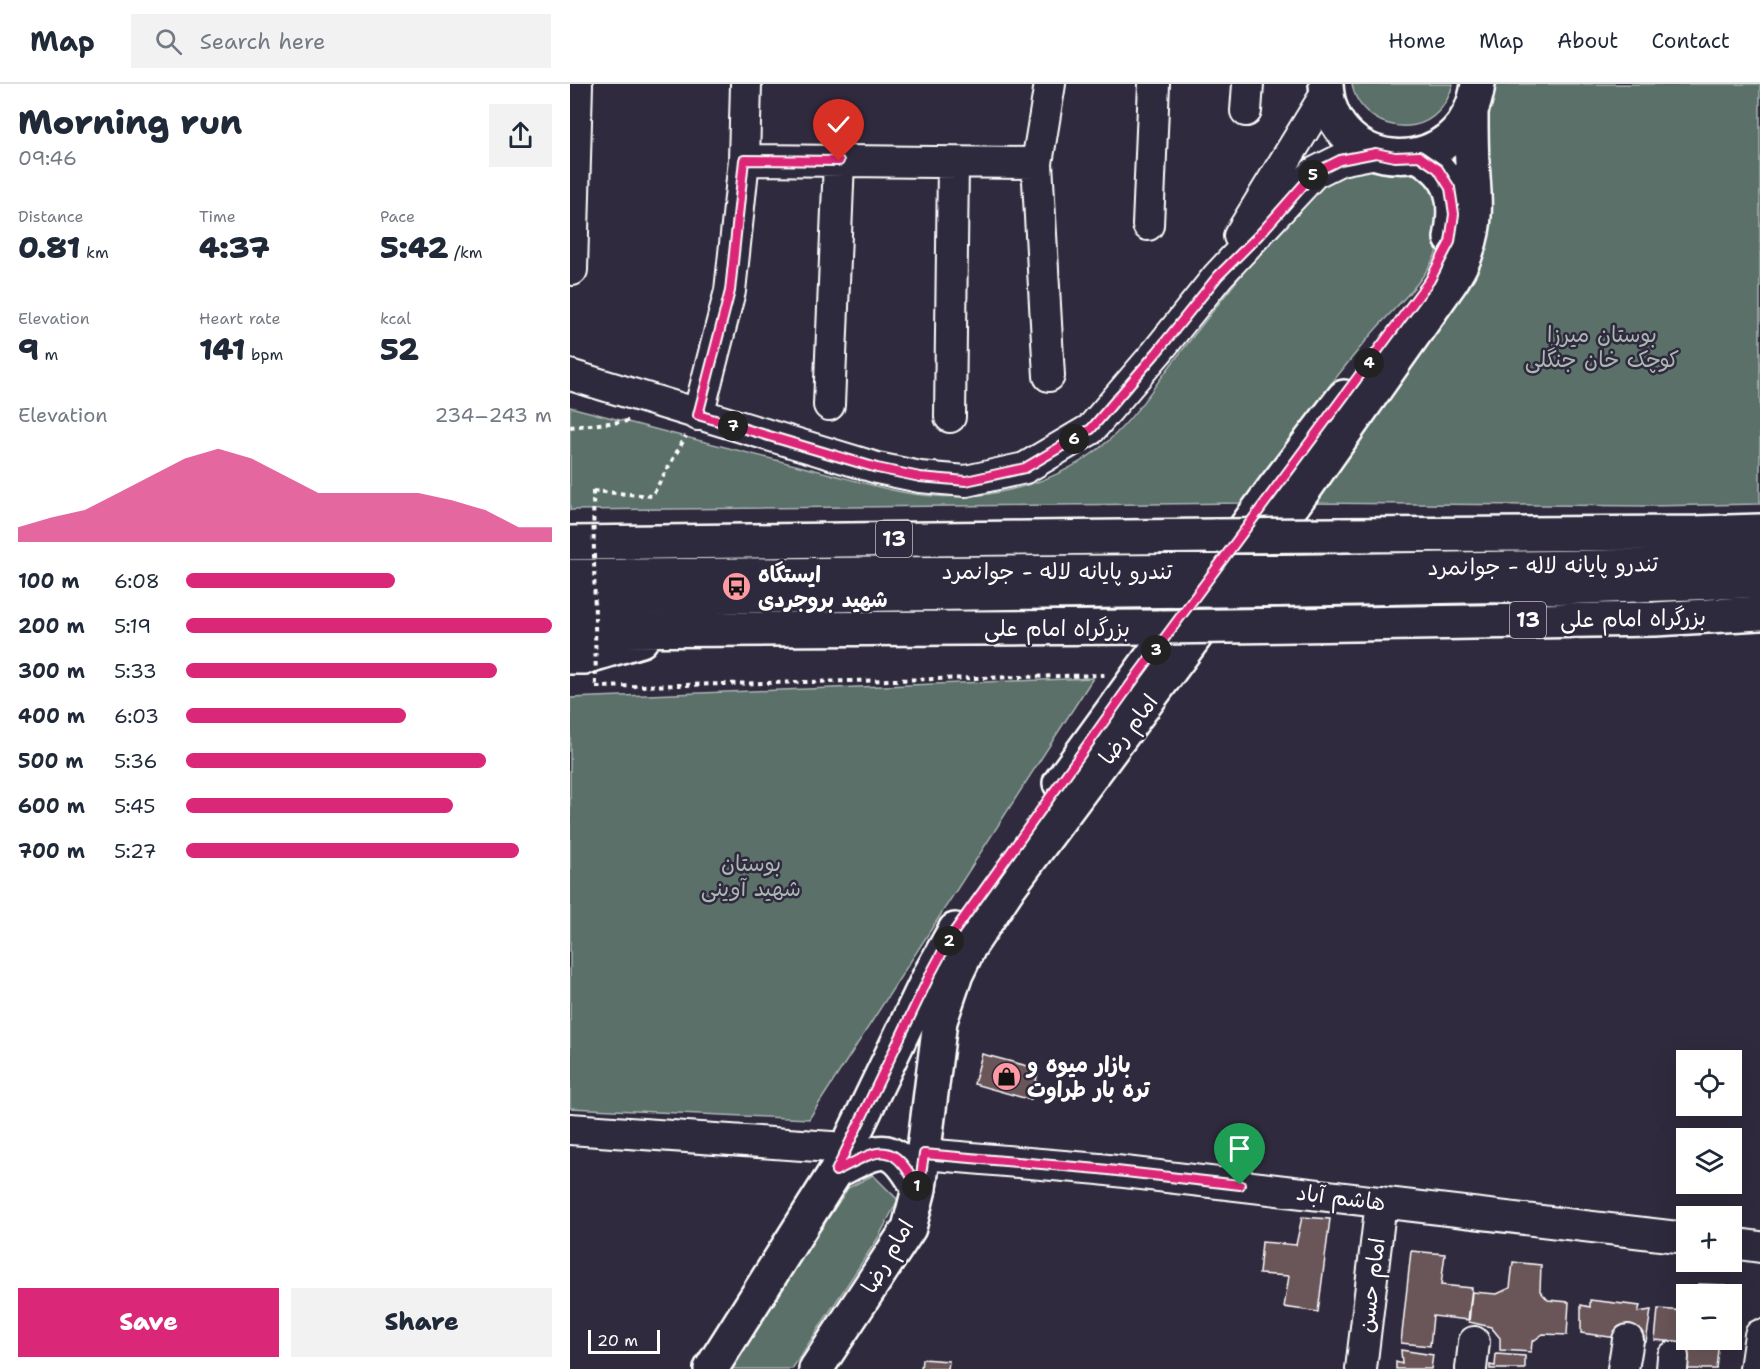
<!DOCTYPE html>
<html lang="en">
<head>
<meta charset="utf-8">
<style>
	body { margin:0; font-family:"Shantell Sans","Playpen Sans Arabic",sans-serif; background:#f2f2f3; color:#1f2937; height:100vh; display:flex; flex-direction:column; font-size:22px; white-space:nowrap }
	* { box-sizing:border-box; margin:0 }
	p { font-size:20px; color:#747a83 }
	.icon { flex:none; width:33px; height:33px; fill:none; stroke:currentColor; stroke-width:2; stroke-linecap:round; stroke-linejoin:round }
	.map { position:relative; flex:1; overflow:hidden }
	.panel { display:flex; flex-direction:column; background:#fff; width:570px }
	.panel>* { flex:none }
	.tools { position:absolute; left:1106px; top:966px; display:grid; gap:12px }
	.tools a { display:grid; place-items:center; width:66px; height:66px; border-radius:0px; background:#fff; box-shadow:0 6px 24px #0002; font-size:30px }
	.scale { position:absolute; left:18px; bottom:15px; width:72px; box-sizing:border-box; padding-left:6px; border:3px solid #fff; border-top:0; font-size:16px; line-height:21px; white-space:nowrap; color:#fff; -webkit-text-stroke:4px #2f2a3d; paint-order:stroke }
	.pin { position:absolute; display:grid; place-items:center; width:51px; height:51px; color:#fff; margin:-62px -26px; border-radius:50% 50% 50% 0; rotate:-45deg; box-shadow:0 0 6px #0007 }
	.pin .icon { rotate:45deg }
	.km { position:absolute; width:30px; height:30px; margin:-15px; border-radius:50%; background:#222; color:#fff; font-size:16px; line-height:30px; text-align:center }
	.round { display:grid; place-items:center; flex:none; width:63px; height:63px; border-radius:0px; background:#f2f2f3 }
	.headline { display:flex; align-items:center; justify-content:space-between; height:102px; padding:0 18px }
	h1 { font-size:33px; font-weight:800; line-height:45px }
	.figures { display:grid; grid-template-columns:repeat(3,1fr); gap:9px; height:102px; padding:6px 18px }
	.figures div { display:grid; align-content:center }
	.figures b { font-size:30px; font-weight:800 }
	.figures small { font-size:16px; font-weight:400 }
	.figures p { font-size:16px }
	.chart { height:168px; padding:12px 18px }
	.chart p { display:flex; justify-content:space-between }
	.chart svg { width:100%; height:108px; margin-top:6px; fill:#db2777; opacity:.7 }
	.primary-button { display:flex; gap:12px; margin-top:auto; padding:12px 18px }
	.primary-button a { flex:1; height:69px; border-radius:0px; background:#db2777; color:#fff; font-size:24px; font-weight:800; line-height:69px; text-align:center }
	.primary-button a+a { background:#f2f2f3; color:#1f2937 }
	ul { padding:0 18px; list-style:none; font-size:20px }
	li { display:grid; grid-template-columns:96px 72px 1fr; align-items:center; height:45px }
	li i { height:15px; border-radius:8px; background:#db2777 }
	header { display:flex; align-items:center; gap:36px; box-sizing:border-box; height:84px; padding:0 30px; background:#fff; border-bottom:2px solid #e0e1e3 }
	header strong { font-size:28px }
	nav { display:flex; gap:33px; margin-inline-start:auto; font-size:21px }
	.search { width:420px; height:54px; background:#f2f2f3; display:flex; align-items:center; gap:15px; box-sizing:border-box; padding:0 21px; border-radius:0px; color:#747a83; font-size:22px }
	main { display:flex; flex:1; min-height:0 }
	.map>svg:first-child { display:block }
	.green { fill:#5a6f68; stroke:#acb7b4; stroke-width:1.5 }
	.building { fill:#6b5659; stroke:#fff; stroke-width:1.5 }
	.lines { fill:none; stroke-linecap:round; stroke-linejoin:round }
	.minor-casing { stroke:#fff; stroke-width:34 }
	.major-casing { stroke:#fff; stroke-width:38 }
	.highway-casing { stroke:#fff; stroke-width:38 }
	.path { stroke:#fff; stroke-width:4; stroke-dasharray:4.5 4.5; stroke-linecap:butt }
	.minor { stroke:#2f2a3d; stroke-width:30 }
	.major { stroke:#2f2a3d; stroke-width:33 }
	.highway { stroke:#2f2a3d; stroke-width:33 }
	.minor-bridge-casing { stroke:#fff; stroke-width:34; stroke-linecap:butt }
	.highway-bridge-casing { stroke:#fff; stroke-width:38; stroke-linecap:butt }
	.path-bridge { stroke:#fff; stroke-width:4; stroke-dasharray:4.5 4.5; stroke-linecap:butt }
	.minor-bridge { stroke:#2f2a3d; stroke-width:30 }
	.highway-bridge { stroke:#2f2a3d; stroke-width:33 }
	.route-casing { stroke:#fff; stroke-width:12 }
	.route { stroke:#db2777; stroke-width:8 }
	.labels { text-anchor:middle; stroke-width:5; stroke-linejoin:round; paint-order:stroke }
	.shield { fill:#2f2a3d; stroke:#c1bfc5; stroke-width:1.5 }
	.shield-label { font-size:21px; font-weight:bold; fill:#fff }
	.park-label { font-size:22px; fill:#acb7b4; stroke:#2f2a3d }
	.street-label { font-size:22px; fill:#fff; stroke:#2f2a3d }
	.poi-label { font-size:22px; font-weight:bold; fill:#fff; stroke:#2f2a3d; text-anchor:start }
</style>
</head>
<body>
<header>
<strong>Map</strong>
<div class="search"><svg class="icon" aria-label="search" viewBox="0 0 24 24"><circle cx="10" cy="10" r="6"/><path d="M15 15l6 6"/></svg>Search here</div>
<nav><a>Home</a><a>Map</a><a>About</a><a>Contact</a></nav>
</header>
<main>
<section class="panel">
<div class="headline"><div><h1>Morning run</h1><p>09:46</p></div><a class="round"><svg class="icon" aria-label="share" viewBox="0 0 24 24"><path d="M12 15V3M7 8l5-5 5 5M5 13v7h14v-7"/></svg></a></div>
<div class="figures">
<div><p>Distance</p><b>0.81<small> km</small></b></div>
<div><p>Time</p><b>4:37</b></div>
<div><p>Pace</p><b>5:42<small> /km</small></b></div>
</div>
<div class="figures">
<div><p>Elevation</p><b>9<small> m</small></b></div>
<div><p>Heart rate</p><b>141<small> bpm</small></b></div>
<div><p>kcal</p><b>52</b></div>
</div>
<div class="chart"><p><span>Elevation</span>234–243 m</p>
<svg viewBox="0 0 160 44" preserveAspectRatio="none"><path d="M0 44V38L10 34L20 31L30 24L40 17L50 10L60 6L70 10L80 17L90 24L100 24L110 24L120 24L130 27L140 31L150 38L160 38V44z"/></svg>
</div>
<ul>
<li><b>100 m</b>6:08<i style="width:57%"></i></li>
<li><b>200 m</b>5:19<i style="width:100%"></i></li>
<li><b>300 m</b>5:33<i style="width:85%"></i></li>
<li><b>400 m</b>6:03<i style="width:60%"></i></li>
<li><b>500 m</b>5:36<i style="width:82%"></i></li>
<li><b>600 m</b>5:45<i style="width:73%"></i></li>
<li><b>700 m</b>5:27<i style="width:91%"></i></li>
</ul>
<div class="primary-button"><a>Save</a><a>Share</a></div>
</section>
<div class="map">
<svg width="1190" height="1285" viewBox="0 0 1190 1285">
	<rect width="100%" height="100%" fill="#2f2a3d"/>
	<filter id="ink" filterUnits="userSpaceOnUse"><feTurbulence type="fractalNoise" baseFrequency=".0167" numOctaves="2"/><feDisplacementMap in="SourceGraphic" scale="12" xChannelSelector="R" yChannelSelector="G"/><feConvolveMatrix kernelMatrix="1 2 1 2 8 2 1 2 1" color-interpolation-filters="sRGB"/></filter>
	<g filter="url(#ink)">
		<!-- green -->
		<path class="green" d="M 782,0 L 883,0 C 880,11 876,20 868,28 C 841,57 788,39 782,0 Z
			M 920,0 L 1190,0 L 1190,420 L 1078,422 L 734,419 L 881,207 Z
			M 787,82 L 838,84 L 865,99 C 867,121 874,146 867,167 C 854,200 821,226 799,253 C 755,306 713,361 677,419 L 0,426 L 0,323 C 80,344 161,365 241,385 C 282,395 324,410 365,412 C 425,416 492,398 538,357 C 565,333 584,302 607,273 C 647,221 689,169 730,117 L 738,109 Z
			M 523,594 L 239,1035 L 0,1024 L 0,614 Z
			M 303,1091 L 328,1116 L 308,1154 L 222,1285 L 159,1285 L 278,1104 Z"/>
		<!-- building -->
		<path class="building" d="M 412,970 L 469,985 L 461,1016 L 404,1000 Z
			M 732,1133 L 760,1135 L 748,1228 L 714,1223 L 719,1192 L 689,1190 L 692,1158 L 726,1161 Z
			M 841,1167 L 875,1170 L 871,1201 L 902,1204 L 898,1236 L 863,1232 L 860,1262 L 831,1259 Z
			M 943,1178 L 971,1181 L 970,1207 L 978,1216 L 999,1218 L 997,1251 L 973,1250 L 962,1258 L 961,1268 L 930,1266 L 930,1254 L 921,1243 L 899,1238 L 902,1208 L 927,1210 L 940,1204 Z
			M 1128,1200 L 1156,1201 L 1154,1210 L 1126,1210 Z
			M 1020,1216 L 1070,1222 L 1068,1228 L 1081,1226 L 1076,1258 L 1011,1249 L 1011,1221 L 1020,1223 Z
			M 1088,1225 L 1116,1227 L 1116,1256 L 1149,1256 L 1146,1285 L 1111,1285 L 1115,1259 L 1085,1256 Z
			M 831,1266 L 863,1271 L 861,1285 L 826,1285 L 826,1278 L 832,1280 Z
			M 926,1270 L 955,1272 L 955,1285 L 920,1285 L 920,1281 L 925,1282 Z
			M 352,1275 L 379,1277 L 378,1285 L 351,1285 Z"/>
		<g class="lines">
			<defs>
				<path id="minor" d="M 676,27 L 678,0
					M 174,76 L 467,79
					M 578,141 L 584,0
					M 669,152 L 757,8
					M 2,186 L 7,0
					M 0,291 L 307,384 L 350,393 L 396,397 L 455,384 L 521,345 L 587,268 L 648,192 L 744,89 L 770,76 L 806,69
					M 479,292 L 467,79 L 480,0
					M 259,321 L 269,77
					M 128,331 L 160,207 L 174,76 L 176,0
					M 380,333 L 383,79
					M 710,486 L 1051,481 L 1190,476
					M 0,491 L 596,486
					M 706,507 L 927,503 L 999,505 L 1190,498
					M 0,516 L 591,508
					M 0,1045 L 276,1064
					M 354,1070 L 529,1085 L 1116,1154
					M 1161,1159 L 1190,1163
					M 791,1285 L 811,1118
					M 901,1285 L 904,1258
					M 1053,1285 L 1058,1256
					M 1102,1285 L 1103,1273
					M 1185,1285 L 1190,1251"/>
				<path id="major" d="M 756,0 C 760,94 895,99 908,0
					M 849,72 C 884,91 888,117 881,154
					M 490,699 L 705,403 L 774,313
					M 266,1087 C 312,1064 321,1055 349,1105
					M 141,1285 L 266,1087 L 361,889 L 385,846
					M 246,1285 L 339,1144 L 349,1105 L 370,937 L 386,890 L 399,863 L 439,803 L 736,403 L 882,196 C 888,186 894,177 897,166 C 908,137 904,109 902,78 C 901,61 901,44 901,27"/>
				<path id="highway" d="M 768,451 L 1126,449 L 1190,447
					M 0,459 L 647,452
					M 725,541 L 1085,535 L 1190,529
					M 0,546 L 591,543
					M 0,573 L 15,573 L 71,556"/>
			</defs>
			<!-- minor casing -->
			<use href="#minor" class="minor-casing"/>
			<!-- major casing -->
			<use href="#major" class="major-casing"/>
			<!-- highway casing -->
			<use href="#highway" class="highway-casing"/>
			<!-- path -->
			<path class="path" d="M 0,343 L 59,337
				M 23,407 L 82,412 L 116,352
				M 26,603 L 535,591"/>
			<!-- minor -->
			<use href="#minor" class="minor"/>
			<!-- major -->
			<use href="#major" class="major"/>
			<!-- highway -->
			<use href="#highway" class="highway"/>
			<defs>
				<path id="minor-bridge" d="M 596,486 L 710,486
					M 591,508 L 706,507"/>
				<path id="highway-bridge" d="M 647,452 L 768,451
					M 591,543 L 725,541"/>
			</defs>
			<!-- minor-bridge casing -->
			<use href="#minor-bridge" class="minor-bridge-casing"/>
			<!-- highway-bridge casing -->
			<use href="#highway-bridge" class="highway-bridge-casing"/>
			<!-- path-bridge -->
			<path class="path-bridge" d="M 23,407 L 26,603"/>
			<!-- minor-bridge -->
			<use href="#minor-bridge" class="minor-bridge"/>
			<!-- highway-bridge -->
			<use href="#highway-bridge" class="highway-bridge"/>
		</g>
	</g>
	<g class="lines" filter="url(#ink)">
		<defs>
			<path id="route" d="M 269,77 L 174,76 L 160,207 L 128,331 L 307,384 L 350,393 L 396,397 L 455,384 L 521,345 L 587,268 L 648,192 L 690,150 L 744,89 L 770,76 L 806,69 L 825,73 L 849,72 L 868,85 L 880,104 L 884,130 L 880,158 L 860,196 L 568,590 L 381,852 L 361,889 L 266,1087 C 312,1064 321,1055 349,1105 L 354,1070 L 529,1085 L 670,1101"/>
		</defs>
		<!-- route casing -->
		<use href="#route" class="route-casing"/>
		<!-- route -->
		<use href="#route" class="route"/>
	</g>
	<!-- icons -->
	<defs>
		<symbol id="bus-disc" viewBox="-11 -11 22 22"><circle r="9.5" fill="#ff9aa2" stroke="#2f2a3d"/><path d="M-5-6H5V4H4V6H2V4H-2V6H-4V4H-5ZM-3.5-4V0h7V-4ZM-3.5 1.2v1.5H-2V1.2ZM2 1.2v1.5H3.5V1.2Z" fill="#111"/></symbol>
		<symbol id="shop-disc" viewBox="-11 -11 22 22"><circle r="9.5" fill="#ff9aa2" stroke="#2f2a3d"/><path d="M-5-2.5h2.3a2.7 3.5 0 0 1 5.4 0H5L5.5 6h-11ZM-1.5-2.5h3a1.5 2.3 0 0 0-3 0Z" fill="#111"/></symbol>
	</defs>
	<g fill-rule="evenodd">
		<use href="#bus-disc" x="150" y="486" width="33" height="33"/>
		<use href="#shop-disc" x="420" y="976" width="33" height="33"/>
	</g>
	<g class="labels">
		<!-- shield labels -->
		<g class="shield">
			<rect x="306" y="437" width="36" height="36" rx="4.5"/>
			<rect x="940" y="518" width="36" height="36" rx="4.5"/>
		</g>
		<g class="shield-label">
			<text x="324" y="462">13</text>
			<text x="958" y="543">13</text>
		</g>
		<!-- park labels -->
		<g class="park-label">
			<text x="1032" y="258">بوستان میرزا<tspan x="1032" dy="25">کوچک خان جنگلی</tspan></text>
			<text x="181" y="787">بوستان<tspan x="181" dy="25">شهید آوینی</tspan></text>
		</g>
		<!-- street labels -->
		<g class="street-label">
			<text transform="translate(973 481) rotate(-1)" y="8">تندرو پایانه لاله - جوانمرد</text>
			<text x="487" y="495">تندرو پایانه لاله - جوانمرد</text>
			<text transform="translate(1063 534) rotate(-1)" y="8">بزرگراه امام علی</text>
			<text x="487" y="552">بزرگراه امام علی</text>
			<text transform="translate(558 645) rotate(-53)" y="8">امام رضا</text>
			<text transform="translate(771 1113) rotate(7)" y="8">هاشم آباد</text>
			<text transform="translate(317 1172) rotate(-60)" y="8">امام رضا</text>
			<text transform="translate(801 1201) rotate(-83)" y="8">امام حسن</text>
		</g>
		<!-- poi labels -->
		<g class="poi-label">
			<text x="188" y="498">ایستگاه<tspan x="188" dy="25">شهید بروجردی</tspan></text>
			<text x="457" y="988">بازار میوه و<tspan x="457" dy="25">تره‌ بار طراوت</tspan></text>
		</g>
	</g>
</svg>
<div class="tools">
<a><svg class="icon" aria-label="locate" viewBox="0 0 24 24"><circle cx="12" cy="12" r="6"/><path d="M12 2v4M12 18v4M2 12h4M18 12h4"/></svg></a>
<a><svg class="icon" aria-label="layers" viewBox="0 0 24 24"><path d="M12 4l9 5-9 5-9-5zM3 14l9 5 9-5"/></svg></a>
<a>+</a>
<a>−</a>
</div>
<div class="scale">20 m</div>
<div class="pin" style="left:670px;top:1101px;background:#1e9e55"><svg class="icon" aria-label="arrive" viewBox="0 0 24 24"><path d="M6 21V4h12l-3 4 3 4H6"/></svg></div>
<div class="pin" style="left:269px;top:77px;background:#d93025"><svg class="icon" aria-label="check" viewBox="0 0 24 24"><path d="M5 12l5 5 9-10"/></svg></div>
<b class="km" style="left:347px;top:1102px">1</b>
<b class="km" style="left:379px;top:857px">2</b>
<b class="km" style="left:586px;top:566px">3</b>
<b class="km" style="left:799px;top:279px">4</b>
<b class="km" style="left:743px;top:91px">5</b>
<b class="km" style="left:504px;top:355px">6</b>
<b class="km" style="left:163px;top:342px">7</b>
</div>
</main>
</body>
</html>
